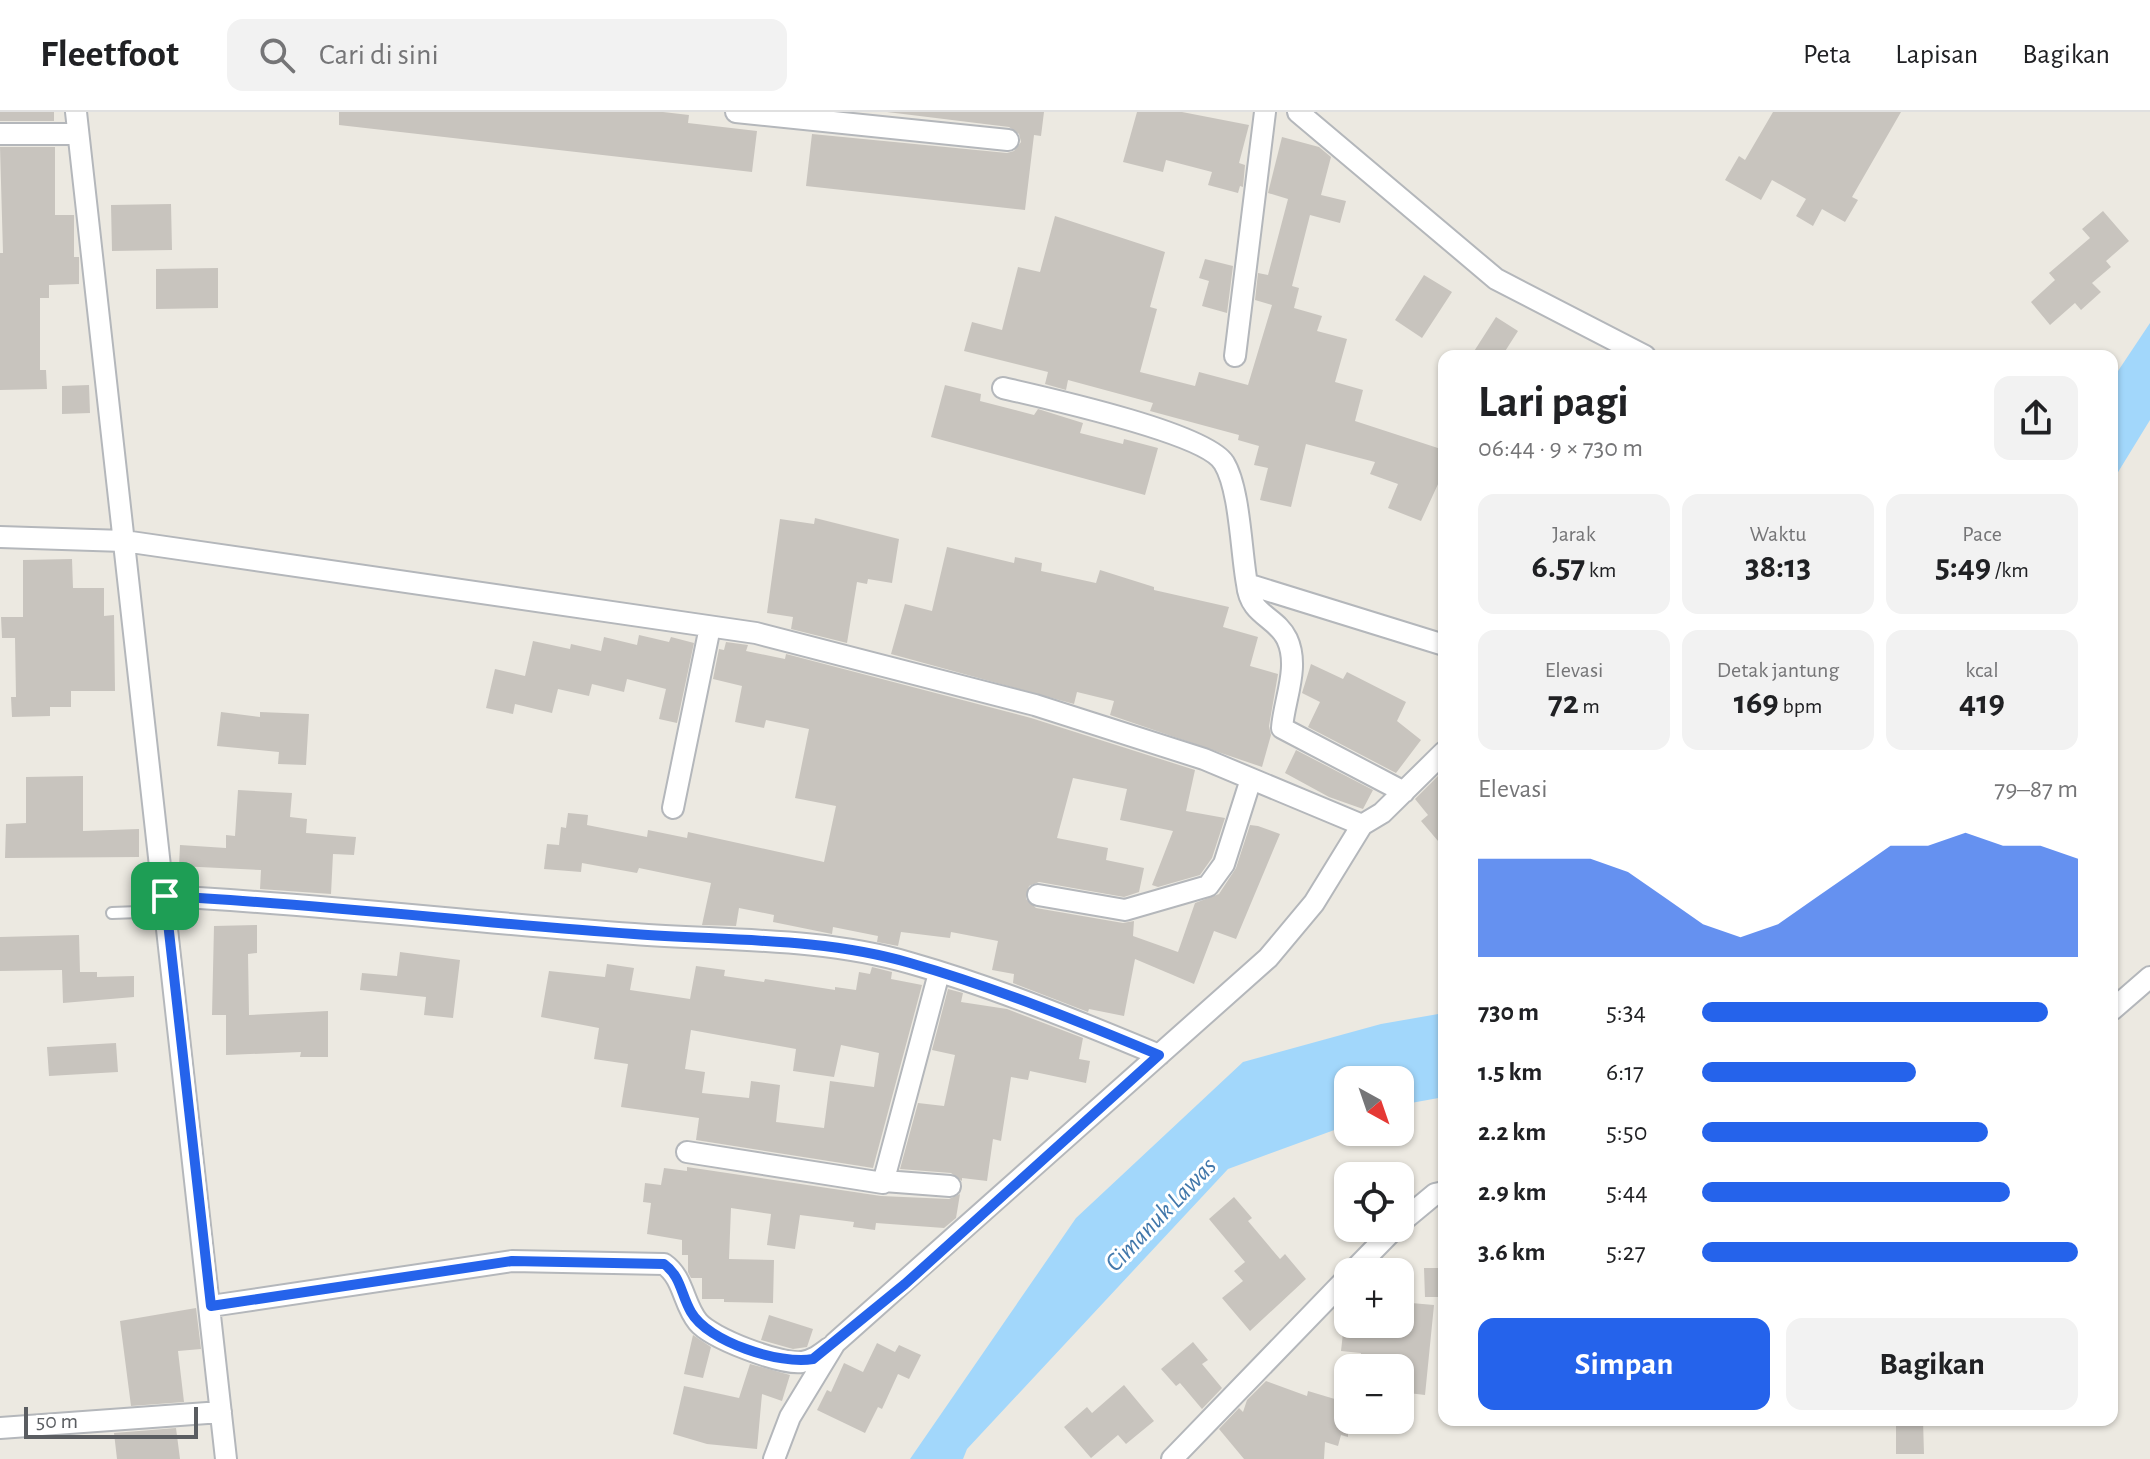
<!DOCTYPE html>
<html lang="id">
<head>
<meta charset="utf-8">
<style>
	body { margin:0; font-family:"Alegreya Sans",sans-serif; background:#f2f2f2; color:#202124; height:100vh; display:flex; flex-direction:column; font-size:30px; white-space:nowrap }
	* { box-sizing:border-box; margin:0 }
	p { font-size:26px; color:#757577 }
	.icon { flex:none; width:44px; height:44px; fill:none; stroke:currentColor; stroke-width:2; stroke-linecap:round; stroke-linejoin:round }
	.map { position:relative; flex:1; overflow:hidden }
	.drawer { position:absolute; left:1438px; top:238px; width:680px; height:1076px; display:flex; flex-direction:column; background:#fff; border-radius:16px; box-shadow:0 2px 6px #0004 }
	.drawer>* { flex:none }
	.needle { width:52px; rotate:140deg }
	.tools { position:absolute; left:1334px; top:954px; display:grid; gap:16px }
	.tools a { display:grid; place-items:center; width:80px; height:80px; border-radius:16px; background:#fff; box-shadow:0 2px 6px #0004; font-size:40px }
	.scale { position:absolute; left:24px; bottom:20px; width:174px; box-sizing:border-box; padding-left:8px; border:4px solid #5a5d61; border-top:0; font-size:22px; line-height:28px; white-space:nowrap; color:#5a5d61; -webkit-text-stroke:6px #fff; paint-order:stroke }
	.pin { position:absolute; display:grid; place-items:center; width:68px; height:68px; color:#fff; margin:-34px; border-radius:16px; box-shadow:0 4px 12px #0006 }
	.round { display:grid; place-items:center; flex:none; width:84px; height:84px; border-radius:16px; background:#f2f2f2 }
	.headline { display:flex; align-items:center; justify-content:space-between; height:136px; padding:0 40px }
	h1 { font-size:44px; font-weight:600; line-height:60px }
	.stats { display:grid; grid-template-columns:repeat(3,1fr); gap:12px; height:136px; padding:8px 40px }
	.stats div { display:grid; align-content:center; border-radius:16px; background:#f2f2f2; text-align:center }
	.stats b { font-size:34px; font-weight:600 }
	.stats small { font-size:22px; font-weight:400 }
	.stats p { font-size:22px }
	.chart { height:224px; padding:16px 40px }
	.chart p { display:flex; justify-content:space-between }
	.chart svg { width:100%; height:144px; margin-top:8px; fill:#2563eb; opacity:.7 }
	.primary-button { display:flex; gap:16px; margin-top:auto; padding:16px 40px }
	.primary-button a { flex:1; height:92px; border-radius:16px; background:#2563eb; color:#fff; font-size:32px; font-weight:600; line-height:92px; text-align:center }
	.primary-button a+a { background:#f2f2f2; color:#202124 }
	ul { padding:0 40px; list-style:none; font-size:26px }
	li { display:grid; grid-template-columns:128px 96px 1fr; align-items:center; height:60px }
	li i { height:20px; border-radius:10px; background:#2563eb }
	header { display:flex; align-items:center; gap:48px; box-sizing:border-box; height:112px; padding:0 40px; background:#fff; border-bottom:2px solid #e0e0e0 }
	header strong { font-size:38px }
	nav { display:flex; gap:44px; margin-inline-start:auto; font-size:28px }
	.search { width:560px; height:72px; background:#f2f2f2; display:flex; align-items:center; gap:20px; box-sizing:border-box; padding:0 28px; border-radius:16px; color:#757577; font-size:30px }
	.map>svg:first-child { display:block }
	.water { fill:#a2d7fb }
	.building { fill:#c8c4be; fill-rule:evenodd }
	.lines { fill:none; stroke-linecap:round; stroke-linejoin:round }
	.lane-casing { stroke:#b4b7bb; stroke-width:14 }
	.street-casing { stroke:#b4b7bb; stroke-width:24 }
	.lane { stroke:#fff; stroke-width:10 }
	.street { stroke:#fff; stroke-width:20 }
	.route-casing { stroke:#fff; stroke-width:16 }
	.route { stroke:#2563eb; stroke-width:10 }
	.labels { text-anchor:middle; stroke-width:6; stroke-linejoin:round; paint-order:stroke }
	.water-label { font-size:26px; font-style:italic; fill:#4278ab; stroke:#fff }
</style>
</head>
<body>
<header>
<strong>Fleetfoot</strong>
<div class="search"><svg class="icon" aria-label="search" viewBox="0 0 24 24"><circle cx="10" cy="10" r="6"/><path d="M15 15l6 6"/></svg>Cari di sini</div>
<nav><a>Peta</a><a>Lapisan</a><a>Bagikan</a></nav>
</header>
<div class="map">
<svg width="2150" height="1347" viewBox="0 0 2150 1347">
	<rect width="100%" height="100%" fill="#ece9e1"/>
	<!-- water -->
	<path class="water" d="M 2150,211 L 2150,308 L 2112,370 L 2112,268 Z
		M 1444,901 L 1444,985 L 1400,993 L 1400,968 L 1348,968 L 1348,1013 L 1228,1057 L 967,1337 L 963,1347 L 910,1347 L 1076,1106 L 1243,950 L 1381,912 Z"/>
	<!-- building -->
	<path class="building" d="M 0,0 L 54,0 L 54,9 L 0,9 Z
		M 339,0 L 663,0 L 689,3 L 688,11 L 757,19 L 752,60 L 339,13 Z
		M 887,0 L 1044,0 L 1041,24 L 1034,23 L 1025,98 L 806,74 L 812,22 L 1007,41 L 1014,39 L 1021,30 L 1019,22 L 1009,15 Z
		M 1137,0 L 1182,0 L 1249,13 L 1239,51 L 1245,53 L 1243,75 L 1240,74 L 1238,81 L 1208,73 L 1212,60 L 1166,48 L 1163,60 L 1123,50 Z
		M 1773,0 L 1901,0 L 1852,85 L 1858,88 L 1845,110 L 1822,97 L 1813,114 L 1796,104 L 1806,87 L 1772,68 L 1761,88 L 1725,68 L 1739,44 L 1745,48 Z
		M 1282,25 L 1319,35 L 1331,45 L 1321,83 L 1346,89 L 1340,111 L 1310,103 L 1292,174 L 1299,176 L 1294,196 L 1322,204 L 1317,219 L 1347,227 L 1335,270 L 1363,278 L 1355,309 L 1444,338 L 1439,370 L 1421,409 L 1388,396 L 1398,372 L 1370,362 L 1375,350 L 1306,332 L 1291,395 L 1260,388 L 1268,356 L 1254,353 L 1259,334 L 1238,328 L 1239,323 L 1150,299 L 1153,291 L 1068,268 L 1066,278 L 1045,272 L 1048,260 L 964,239 L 972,210 L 1002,218 L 1018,155 L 1040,160 L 1055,104 L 1165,140 L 1150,195 L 1157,197 L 1140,260 L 1195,274 L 1199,260 L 1248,273 L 1272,193 L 1255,188 L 1258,161 L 1268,163 L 1288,87 L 1268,81 Z
		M 0,35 L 55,35 L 55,103 L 74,103 L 74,145 L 79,145 L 79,172 L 49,173 L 49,186 L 40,186 L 40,258 L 46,258 L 47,277 L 0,278 L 0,141 L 3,141 Z
		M 171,92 L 172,138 L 112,139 L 111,93 Z
		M 2103,99 L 2129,129 L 2106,149 L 2111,155 L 2092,171 L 2101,180 L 2081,198 L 2075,191 L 2050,213 L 2031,190 L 2055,168 L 2049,161 L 2090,126 L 2082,117 Z
		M 1205,147 L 1233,154 L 1227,201 L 1202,194 L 1209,169 L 1199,166 Z
		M 218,156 L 218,196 L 156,197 L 156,157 Z
		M 1424,163 L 1452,180 L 1422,226 L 1395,208 Z
		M 1496,205 L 1518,219 L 1502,244 L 1471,244 Z
		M 89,273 L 90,301 L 62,302 L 62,274 Z
		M 945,273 L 981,282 L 980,289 L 1034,303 L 1038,297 L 1083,311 L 1080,321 L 1123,332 L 1124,327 L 1158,336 L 1145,383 L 931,325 Z
		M 815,406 L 899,427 L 892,471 L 868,467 L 867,472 L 857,470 L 847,531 L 791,517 L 793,505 L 767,501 L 780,407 L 814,412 Z
		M 947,435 L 1014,451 L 1015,445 L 1042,451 L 1041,459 L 1096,471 L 1100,458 L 1154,475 L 1154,478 L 1229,495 L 1223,515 L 1258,525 L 1250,554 L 1278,562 L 1269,614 L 1271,623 L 1262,655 L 1110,603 L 1114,589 L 1077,580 L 1074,592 L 891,542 L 905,492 L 932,499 Z
		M 72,447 L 73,476 L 104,476 L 104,504 L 114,503 L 115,579 L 71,579 L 71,595 L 50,595 L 50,604 L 12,605 L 11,585 L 16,585 L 15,526 L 2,526 L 1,505 L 23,505 L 23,448 Z
		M 639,523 L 669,530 L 671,525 L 694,531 L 677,611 L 659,607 L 666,577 L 627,567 L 624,580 L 592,572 L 589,584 L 558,577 L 552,601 L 515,592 L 513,602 L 486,596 L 495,557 L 525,564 L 533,529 L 570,537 L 571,532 L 601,539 L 604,525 L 637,533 Z
		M 726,530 L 748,533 L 746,539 L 785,547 L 786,542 L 1031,606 L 1195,658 L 1186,699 L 1225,706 L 1212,746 L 1200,763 L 1158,775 L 1152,773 L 1173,719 L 1120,708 L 1127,677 L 1073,666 L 1057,726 L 1108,736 L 1106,748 L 1144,756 L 1139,780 L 1124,785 L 1039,770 L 1029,774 L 1026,787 L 1036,796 L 1123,811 L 1134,809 L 1133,824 L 1178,840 L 1195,791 L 1219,782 L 1236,756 L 1250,713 L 1258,714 L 1280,722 L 1236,827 L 1214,819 L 1194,872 L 1135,847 L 1124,904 L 1089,897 L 1088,900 L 1013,871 L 1014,862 L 992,858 L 998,829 L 951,820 L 950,826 L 901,820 L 898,834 L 877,830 L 878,824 L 833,815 L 832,822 L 773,810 L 774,803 L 739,796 L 736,814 L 702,813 L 711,771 L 639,756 L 637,761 L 582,751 L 581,760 L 544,757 L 547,732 L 559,733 L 561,715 L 566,716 L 568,701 L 588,703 L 587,713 L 647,725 L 648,718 L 687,726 L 688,720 L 824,750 L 836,694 L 795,686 L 809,617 L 766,608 L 764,616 L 735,610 L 742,574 L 713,567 L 719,537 L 724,538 Z
		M 1311,552 L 1343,567 L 1347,560 L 1406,590 L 1397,609 L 1421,628 L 1396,661 L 1308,615 L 1320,590 L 1302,581 Z
		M 221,600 L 260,605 L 260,600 L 309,602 L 306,653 L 278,652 L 279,640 L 217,634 Z
		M 1296,638 L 1373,678 L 1363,697 L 1329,685 L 1285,661 Z
		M 1444,658 L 1444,736 L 1421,709 L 1428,703 L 1415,687 Z
		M 83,664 L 83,719 L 139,717 L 139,745 L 5,746 L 6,712 L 26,711 L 26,665 Z
		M 238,678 L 292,681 L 290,705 L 307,707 L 306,721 L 356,725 L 354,743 L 333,742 L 331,782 L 260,777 L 261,758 L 179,754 L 180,733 L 226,736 L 226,723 L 235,724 Z
		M 257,813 L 257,841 L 248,842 L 249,903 L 328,899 L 328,945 L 300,945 L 301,940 L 226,943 L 226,903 L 212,903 L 214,814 Z
		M 79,823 L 80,860 L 97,860 L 97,865 L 134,864 L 134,885 L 63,891 L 62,858 L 0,859 L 0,825 Z
		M 400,840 L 460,848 L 453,906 L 424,903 L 426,885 L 360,878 L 362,861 L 397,864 Z
		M 607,852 L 634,856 L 630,878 L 690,887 L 696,854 L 725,858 L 724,864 L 764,870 L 765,867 L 835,878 L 835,875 L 856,878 L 859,860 L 870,862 L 872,855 L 892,860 L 891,867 L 922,873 L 873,1056 L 696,1028 L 699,1006 L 621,995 L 628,952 L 594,947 L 599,916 L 541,905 L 549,859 L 605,865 ZM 691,918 L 796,937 L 793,959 L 834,965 L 841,933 L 879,941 L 874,975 L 830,969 L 824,1016 L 776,1010 L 780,973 L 751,969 L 749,986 L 702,981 L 705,960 L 685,957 Z
		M 948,877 L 963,881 L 961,890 L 1007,897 L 1083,926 L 1079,947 L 1090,949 L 1086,971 L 1030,959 L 1028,968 L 1011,965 L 1001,1029 L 993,1027 L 987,1069 L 962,1066 L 962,1069 L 951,1061 L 900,1057 L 918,991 L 944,994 L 955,943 L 932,938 Z
		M 116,931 L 118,960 L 49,964 L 47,935 Z
		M 687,1055 L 881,1084 L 949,1087 L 960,1082 L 956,1106 L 944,1116 L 876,1111 L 875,1118 L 853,1115 L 854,1110 L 800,1103 L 795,1137 L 767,1133 L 771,1102 L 731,1096 L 729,1147 L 774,1148 L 773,1191 L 724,1190 L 724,1187 L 702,1187 L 702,1166 L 691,1166 L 688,1160 L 688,1143 L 682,1143 L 682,1128 L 647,1122 L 651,1091 L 643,1090 L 645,1071 L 661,1073 L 664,1056 L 687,1059 Z
		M 1234,1085 L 1252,1106 L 1248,1109 L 1280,1147 L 1285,1142 L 1306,1167 L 1250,1219 L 1222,1186 L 1243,1169 L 1234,1159 L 1245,1150 L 1209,1107 Z
		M 1424,1156 L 1444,1156 L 1444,1185 L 1425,1185 Z
		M 1400,1190 L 1434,1193 L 1425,1283 L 1400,1280 L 1400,1256 L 1359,1256 L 1361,1241 L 1341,1239 L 1344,1212 L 1400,1212 Z
		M 196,1196 L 201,1237 L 178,1239 L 184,1290 L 131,1294 L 120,1209 Z
		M 769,1203 L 813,1217 L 807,1235 L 793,1237 L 761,1228 Z
		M 693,1223 L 711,1235 L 703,1266 L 684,1262 Z
		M 1193,1230 L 1208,1248 L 1202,1252 L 1222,1276 L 1202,1297 L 1180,1271 L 1176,1274 L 1161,1257 Z
		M 877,1231 L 895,1240 L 899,1233 L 921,1243 L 909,1267 L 898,1262 L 882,1297 L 878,1295 L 865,1321 L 817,1298 L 827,1278 L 831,1280 L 844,1251 L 863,1260 Z
		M 750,1252 L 790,1263 L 782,1289 L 762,1282 L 757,1337 L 707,1332 L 673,1322 L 684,1274 L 739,1286 Z
		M 1266,1269 L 1307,1284 L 1308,1279 L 1348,1291 L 1348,1325 L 1341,1323 L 1338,1334 L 1325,1330 L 1324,1347 L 1244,1347 L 1219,1317 L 1239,1296 L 1243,1300 L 1247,1288 Z
		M 1124,1273 L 1154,1309 L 1126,1332 L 1118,1323 L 1091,1346 L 1064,1315 L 1087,1295 L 1092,1301 Z
		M 1896,1308 L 1923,1308 L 1924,1342 L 1896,1342 Z
		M 176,1316 L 180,1347 L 117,1347 L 114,1321 Z"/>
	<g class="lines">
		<defs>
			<path id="lane" d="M 112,801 L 166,799"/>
			<path id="street" d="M 76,0 L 226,1347
				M 736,0 L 1008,28
				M 1298,0 L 1496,167 L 1645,244
				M 0,22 L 78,22
				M 1235,244 L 1265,0
				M 1003,276 C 1042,285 1206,321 1224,351 C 1240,377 1241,440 1247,472 L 1444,533
				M 0,425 L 124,429 L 756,521 L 1035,593 L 1204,647 L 1362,713 L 1382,701 L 1444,640
				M 1247,472 C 1250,504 1276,504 1287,527 C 1300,555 1284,588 1282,616 L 1404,680
				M 673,696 L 710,515
				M 1038,783 L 1125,798 L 1208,774 L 1224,752 L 1251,667
				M 165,784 C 322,792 477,811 634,822 C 725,829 821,825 910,851 C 991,874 1080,910 1159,943
				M 2112,898 L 2150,865
				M 687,1040 L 883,1071 L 939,861
				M 884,1069 L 950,1074
				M 1400,1111 L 1435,1082 L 1444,1080
				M 1352,1160 L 1395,1116
				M 211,1194 L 512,1149 L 664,1152 C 684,1166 683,1192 698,1210 C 711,1226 781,1253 802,1250 C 813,1248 820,1243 829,1236
				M 0,1316 L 221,1300
				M 774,1347 L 790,1305 L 835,1231 L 1268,846 L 1314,791 L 1362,713
				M 1172,1347 L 1348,1165"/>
		</defs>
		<!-- lane casing -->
		<use href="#lane" class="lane-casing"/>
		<!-- street casing -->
		<use href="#street" class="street-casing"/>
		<!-- lane -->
		<use href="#lane" class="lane"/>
		<!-- street -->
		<use href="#street" class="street"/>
	</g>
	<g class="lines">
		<defs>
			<path id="route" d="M 165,784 C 322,792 477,811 634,822 C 725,829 821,825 910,851 C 994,875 1078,909 1159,943 L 905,1172 L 813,1247 C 780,1253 708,1230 691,1200 C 681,1183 681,1164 664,1152 L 512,1149 L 211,1194 Z"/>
		</defs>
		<!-- route casing -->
		<use href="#route" class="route-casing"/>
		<!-- route -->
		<use href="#route" class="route"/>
	</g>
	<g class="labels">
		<!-- water labels -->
		<g class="water-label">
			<text transform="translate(1160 1102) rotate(-46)" y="9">Cimanuk Lawas</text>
		</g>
	</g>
</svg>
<div class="tools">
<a><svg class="needle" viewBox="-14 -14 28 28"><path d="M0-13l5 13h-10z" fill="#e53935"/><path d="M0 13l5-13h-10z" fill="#757577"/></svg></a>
<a><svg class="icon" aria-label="locate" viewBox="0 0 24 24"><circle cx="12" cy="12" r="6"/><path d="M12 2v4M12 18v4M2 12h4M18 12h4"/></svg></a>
<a>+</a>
<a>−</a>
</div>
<div class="scale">50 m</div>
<div class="pin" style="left:165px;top:784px;background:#1e9e55"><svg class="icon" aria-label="arrive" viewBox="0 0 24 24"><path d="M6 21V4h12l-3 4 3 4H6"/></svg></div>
<section class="drawer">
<div class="headline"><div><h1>Lari pagi</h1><p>06:44 · 9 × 730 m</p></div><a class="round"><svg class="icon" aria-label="share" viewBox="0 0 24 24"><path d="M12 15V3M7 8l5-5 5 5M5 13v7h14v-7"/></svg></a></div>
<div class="stats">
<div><p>Jarak</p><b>6.57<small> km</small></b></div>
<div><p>Waktu</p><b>38:13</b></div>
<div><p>Pace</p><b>5:49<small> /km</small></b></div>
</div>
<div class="stats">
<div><p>Elevasi</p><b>72<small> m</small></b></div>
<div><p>Detak jantung</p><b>169<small> bpm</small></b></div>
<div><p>kcal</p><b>419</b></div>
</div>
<div class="chart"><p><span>Elevasi</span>79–87 m</p>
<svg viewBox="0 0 160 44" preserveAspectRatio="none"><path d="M0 44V14L10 14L20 14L30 14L40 18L50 26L60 34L70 38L80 34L90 26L100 18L110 10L120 10L130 6L140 10L150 10L160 14V44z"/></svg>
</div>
<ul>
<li><b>730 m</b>5:34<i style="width:92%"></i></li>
<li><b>1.5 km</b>6:17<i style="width:57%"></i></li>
<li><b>2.2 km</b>5:50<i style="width:76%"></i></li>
<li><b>2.9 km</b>5:44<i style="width:82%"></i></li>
<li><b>3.6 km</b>5:27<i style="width:100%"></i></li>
</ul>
<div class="primary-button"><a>Simpan</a><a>Bagikan</a></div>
</section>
</div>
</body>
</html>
